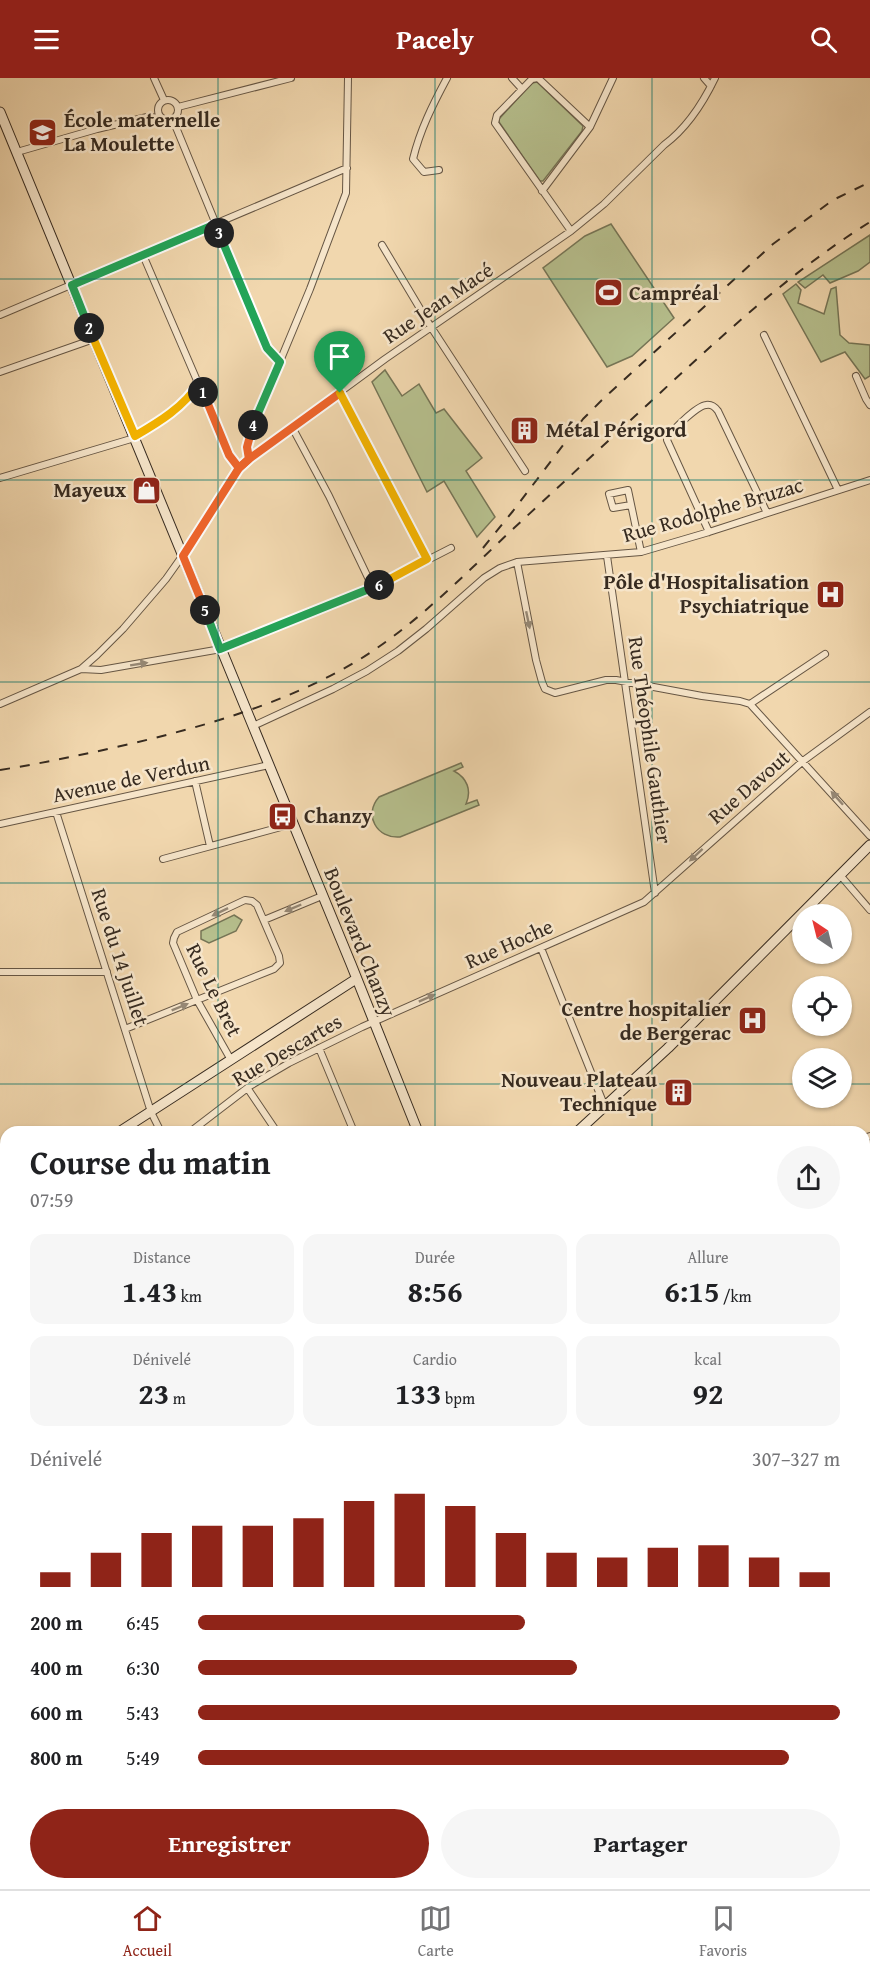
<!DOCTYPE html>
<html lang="fr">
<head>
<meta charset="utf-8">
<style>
	body { margin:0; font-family:"Gentium Book Plus",serif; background:#f6f6f6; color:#202124; height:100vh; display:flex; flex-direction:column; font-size:22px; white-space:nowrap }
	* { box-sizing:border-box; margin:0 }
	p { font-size:20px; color:#757577 }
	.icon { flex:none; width:33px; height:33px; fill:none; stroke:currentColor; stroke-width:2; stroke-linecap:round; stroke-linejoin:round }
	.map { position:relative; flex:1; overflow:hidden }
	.sheet { position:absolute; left:0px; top:1048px; width:870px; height:764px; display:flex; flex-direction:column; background:#fff; border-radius:18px 18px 0 0; box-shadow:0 2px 4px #0004 }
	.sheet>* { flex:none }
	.needle { width:39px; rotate:325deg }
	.buttons { position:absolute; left:792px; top:826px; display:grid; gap:12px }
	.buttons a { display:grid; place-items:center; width:60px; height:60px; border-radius:50%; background:#fff; box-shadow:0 2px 4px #0004; font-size:30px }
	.pin { position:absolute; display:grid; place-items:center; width:51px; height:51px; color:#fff; margin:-62px -26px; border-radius:50% 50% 50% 0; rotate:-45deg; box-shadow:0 0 6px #0007 }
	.pin .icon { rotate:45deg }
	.km { position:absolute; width:30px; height:30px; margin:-15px; border-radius:50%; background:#222; color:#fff; font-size:16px; line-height:30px; text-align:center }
	.round { display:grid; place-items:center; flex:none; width:63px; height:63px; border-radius:32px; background:#f6f6f6 }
	.overview { display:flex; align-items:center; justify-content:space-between; height:102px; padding:0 30px }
	h1 { font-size:33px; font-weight:700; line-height:45px }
	.figures { display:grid; grid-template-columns:repeat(3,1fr); gap:9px; height:102px; padding:6px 30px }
	.figures div { display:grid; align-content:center; border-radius:15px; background:#f6f6f6; text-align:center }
	.figures b { font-size:30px; font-weight:700 }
	.figures small { font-size:16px; font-weight:400 }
	.figures p { font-size:16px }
	.chart { height:168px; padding:12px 30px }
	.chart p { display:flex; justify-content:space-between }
	.chart svg { width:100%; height:108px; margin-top:6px; stroke:#8f2418; stroke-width:6 }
	.action { display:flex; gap:12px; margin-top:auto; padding:12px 30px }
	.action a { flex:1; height:69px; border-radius:36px; background:#8f2418; color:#fff; font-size:24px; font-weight:700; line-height:69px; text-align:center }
	.action a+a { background:#f6f6f6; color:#202124 }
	ul { padding:0 30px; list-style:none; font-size:20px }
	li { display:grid; grid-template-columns:96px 72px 1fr; align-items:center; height:45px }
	li i { height:15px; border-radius:8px; background:#8f2418 }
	header { display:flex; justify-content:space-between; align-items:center; height:78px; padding:0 30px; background:#8f2418; color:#fff; font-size:27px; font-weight:700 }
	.menu { display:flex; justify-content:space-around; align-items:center; height:84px; border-top:2px solid #e0e0e0; background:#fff; font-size:16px; color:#757577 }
	.menu a { display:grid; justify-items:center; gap:3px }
	.menu .active { color:#8f2418 }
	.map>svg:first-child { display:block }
	.green { fill:#b6bf8d; stroke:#767556; stroke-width:1.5 }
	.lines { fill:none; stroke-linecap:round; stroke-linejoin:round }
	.stream { stroke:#757f79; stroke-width:2 }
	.street-casing { stroke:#665644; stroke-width:8 }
	.secondary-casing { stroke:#372b20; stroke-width:11 }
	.street { stroke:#f6e5ca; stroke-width:6 }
	.secondary { stroke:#f6e5ca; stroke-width:9 }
	.rail { stroke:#372b20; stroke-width:2; stroke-dasharray:10 10; stroke-linecap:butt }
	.oneway { fill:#968875 }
	.split-1-casing { stroke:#fff; stroke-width:12 }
	.split-2-casing { stroke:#fff; stroke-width:12 }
	.split-3-casing { stroke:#fff; stroke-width:12 }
	.split-4-casing { stroke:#fff; stroke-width:12 }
	.split-5-casing { stroke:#fff; stroke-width:12 }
	.split-6-casing { stroke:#fff; stroke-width:12 }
	.split-7-casing { stroke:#fff; stroke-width:12 }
	.split-1 { stroke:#f0652b; stroke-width:8 }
	.split-2 { stroke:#f5b400; stroke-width:8 }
	.split-3 { stroke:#22a559; stroke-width:8 }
	.split-4 { stroke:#22a559; stroke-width:8 }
	.split-5 { stroke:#f0652b; stroke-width:8 }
	.split-6 { stroke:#22a559; stroke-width:8 }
	.split-7 { stroke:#f5b400; stroke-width:8 }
	.grid { fill:none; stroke:#0f766e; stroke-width:1.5; stroke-opacity:0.55 }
	.labels { text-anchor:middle; stroke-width:5; stroke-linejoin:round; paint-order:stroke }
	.poi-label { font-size:21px; font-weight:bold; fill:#372b20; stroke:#f6e5ca; text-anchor:start }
	.street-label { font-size:21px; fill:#372b20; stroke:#f6e5ca }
</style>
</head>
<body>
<header><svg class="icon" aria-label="menu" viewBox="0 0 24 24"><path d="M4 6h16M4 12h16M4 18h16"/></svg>Pacely<svg class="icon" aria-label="search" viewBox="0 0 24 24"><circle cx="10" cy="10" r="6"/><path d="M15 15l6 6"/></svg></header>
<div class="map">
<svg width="870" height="1811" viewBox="0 0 870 1811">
	<rect width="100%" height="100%" fill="#f1d7ae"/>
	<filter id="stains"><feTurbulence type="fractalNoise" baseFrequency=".00333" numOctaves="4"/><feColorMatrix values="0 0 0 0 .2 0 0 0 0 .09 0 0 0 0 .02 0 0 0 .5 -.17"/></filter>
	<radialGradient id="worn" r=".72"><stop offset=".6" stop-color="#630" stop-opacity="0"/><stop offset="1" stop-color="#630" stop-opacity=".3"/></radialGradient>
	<!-- green -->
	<path class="green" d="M 537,4 L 583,48 L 582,53 L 543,103 L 540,103 L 499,44 L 499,41 L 532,5 Z
		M 611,146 L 674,240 L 632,278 L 607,289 L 543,190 L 585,158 Z
		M 870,157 L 870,184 L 858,193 L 830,205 L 823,197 L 805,210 L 798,204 Z
		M 796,206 L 801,212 L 798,225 L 824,236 L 831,211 L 836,209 L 840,257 L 849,265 L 870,267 L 870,298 L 865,301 L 845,274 L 821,284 L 783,216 Z
		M 385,292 L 402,318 L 419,306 L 436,335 L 444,331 L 482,380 L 466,393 L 495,439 L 477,459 L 444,403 L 427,414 L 372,304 Z
		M 461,685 L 463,689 L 454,693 C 467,700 472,712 466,726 L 477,722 L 479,727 L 400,759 C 377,761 363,737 379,719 Z
		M 234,837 L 242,842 L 236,853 L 209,865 L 201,861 L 201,853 Z
		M 870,1317 L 870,1457 L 864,1454 L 864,1329 Z"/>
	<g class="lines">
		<!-- stream -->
		<path class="stream" d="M 864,1156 L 870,1156"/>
		<defs>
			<path id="street" d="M 154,0 L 164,22
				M 512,0 L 522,11
				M 704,0 L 711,8
				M158 32a10 10 0 1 1 20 0a10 10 0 1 1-20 0Z
				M 178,29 L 291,0
				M 173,42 L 267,270 L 280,284
				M 17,74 L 97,51 L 147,39 L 162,40
				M 439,92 L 424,94 L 413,81 C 420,52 433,26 447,0
				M 542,113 L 590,49 L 613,0
				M 571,153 L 495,45 L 497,37 L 532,1 L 538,0 L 590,49
				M 382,167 L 431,249 L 525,393
				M 143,177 L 229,377 L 239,390
				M 0,237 L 347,90
				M 764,257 L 838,412
				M 0,294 L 94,261
				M 856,298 L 866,321 L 870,327
				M 341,315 L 427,481
				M 292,349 L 329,418 L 373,510
				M 249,381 L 247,369 L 249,358 L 310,211 L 346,115 L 348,0
				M 0,400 L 131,361 L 163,342 L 194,313 L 199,305
				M 631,427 L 613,430 L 609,416 L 628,412 L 641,474
				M 709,454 L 667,362 C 669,354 697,328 706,327 C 712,326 715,329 718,333 L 767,435
				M 607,478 L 655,815
				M 517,484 L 536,582 L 542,604 L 545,611 L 555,615 L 606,602 L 616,602 L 702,618 L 740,623 L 750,626 L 870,758
				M 81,591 L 101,592 L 221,571 L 373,510 L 451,470
				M 0,626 L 81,591 L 97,577 L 123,551 L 166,501 L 190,467 L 239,390 L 249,381 L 385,281 L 571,153 L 604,126 L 664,67 C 687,50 703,25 715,0
				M 750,626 L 825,576
				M 253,648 L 333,611 L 367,593 L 398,573 L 426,551 L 484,500 L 500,490 L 517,484 L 641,474 L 709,454 L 870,402
				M 195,703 L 210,768
				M 56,734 L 151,1034 L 161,1054
				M 0,746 L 269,687
				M 163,781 L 292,746
				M 840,797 L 870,832
				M 264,842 L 322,818
				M 541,870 L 605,1029
				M 0,894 L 107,894
				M 125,951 L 274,891 L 280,885 L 279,878 L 257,827 L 252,823 L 245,822 L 177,854 L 174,860 L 173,865 L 197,922 L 231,982
				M 319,970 L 354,1054
				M 248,1011 L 277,1054
				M 190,1054 L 250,1008 L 289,985 L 362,949 L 644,824 L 803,683 L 870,634
				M 864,1060 L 870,1058
				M 0,1076 L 6,1077
				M 864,1080 L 870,1093
				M 0,1229 L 6,1226
				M 0,1258 L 6,1257
				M 864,1266 L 870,1267
				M 0,1411 L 6,1422
				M 864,1433 L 870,1436
				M 0,1434 L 6,1431
				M 864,1462 L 870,1448
				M 864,1514 L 870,1517
				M 0,1562 L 6,1560
				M 0,1641 L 6,1647
				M 864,1670 L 870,1673
				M 0,1778 L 6,1779
				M 47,1806 L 48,1811
				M 306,1806 L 312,1811
				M 251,1811 L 252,1806
				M 814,1811 L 815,1806"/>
			<path id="secondary" d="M 0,34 L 351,886 L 418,1054
				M 119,1054 L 356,901
				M 577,1054 L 668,970 L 870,767
				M 0,1131 L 6,1127
				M 568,1811 L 569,1806"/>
		</defs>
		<!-- street casing -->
		<use href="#street" class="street-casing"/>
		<!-- secondary casing -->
		<use href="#secondary" class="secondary-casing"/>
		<!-- street -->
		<use href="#street" class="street"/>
		<!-- secondary -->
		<use href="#secondary" class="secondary"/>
		<!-- rail -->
		<path class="rail" d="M 483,470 L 513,433 L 583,341 L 604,320 L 773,166 L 833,122 L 870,104
			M 0,692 C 44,685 86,676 130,666 C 209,647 286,625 357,583 C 416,547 464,497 514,450 C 567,401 620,352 673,303 C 736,245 798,189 870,144"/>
	</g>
	<!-- one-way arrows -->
	<defs><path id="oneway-solid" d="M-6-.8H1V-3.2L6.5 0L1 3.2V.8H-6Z" transform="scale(1.5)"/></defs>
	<g class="oneway">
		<use href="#oneway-solid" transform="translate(528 542) rotate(78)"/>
		<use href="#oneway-solid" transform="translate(139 586) rotate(-9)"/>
		<use href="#oneway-solid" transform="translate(837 720) rotate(-132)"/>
		<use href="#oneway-solid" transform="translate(696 777) rotate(137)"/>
		<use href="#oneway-solid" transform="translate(293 830) rotate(157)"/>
		<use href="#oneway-solid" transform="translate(220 834) rotate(154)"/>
		<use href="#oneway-solid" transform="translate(427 920) rotate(-24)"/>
		<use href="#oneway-solid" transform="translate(180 929) rotate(-22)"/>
	</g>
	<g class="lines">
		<defs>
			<path id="split-1" d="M 203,314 L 229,377 L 239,390 L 249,381 L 340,315"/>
			<path id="split-2" d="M 89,250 L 135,358 C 159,344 184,329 199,305 L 203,314"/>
			<path id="split-3" d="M 89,250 L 72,207 L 216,146 L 219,155"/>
			<path id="split-4" d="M 219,155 L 267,270 L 280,284 L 253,347"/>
			<path id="split-5" d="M 205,532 L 183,478 L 239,390 L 249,381 L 247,369 L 253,347"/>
			<path id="split-6" d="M 205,532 L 220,571 L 379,507"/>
			<path id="split-7" d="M 340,315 L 427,481 L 379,507"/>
		</defs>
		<!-- split-1 casing -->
		<use href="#split-1" class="split-1-casing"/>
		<!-- split-2 casing -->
		<use href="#split-2" class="split-2-casing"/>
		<!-- split-3 casing -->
		<use href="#split-3" class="split-3-casing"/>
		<!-- split-4 casing -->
		<use href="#split-4" class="split-4-casing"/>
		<!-- split-5 casing -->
		<use href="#split-5" class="split-5-casing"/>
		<!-- split-6 casing -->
		<use href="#split-6" class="split-6-casing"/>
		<!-- split-7 casing -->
		<use href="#split-7" class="split-7-casing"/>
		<!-- split-1 -->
		<use href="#split-1" class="split-1"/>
		<!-- split-2 -->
		<use href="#split-2" class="split-2"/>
		<!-- split-3 -->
		<use href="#split-3" class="split-3"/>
		<!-- split-4 -->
		<use href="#split-4" class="split-4"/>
		<!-- split-5 -->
		<use href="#split-5" class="split-5"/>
		<!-- split-6 -->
		<use href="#split-6" class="split-6"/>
		<!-- split-7 -->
		<use href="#split-7" class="split-7"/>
	</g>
	<!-- grid -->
	<path class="grid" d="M 218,0 L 218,1054M 435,0 L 435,1054M 652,0 L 652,1054M 0,201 L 870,201M 0,402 L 870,402M 0,604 L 870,604M 0,805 L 870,805M 0,1006 L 802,1006M 842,1006 L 870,1006M 0,1207 L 6,1207M 864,1207 L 870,1207M 0,1409 L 6,1409M 864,1409 L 870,1409M 0,1610 L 6,1610M 864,1610 L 870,1610M 218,1806 L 218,1811M 435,1806 L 435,1811M 652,1806 L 652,1811"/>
	<!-- icons -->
	<defs>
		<symbol id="school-square" viewBox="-11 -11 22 22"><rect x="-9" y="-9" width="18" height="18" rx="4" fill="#8f2418" stroke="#f6e5ca"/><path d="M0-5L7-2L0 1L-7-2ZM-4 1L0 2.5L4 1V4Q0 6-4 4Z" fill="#fff"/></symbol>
		<symbol id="stadium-square" viewBox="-11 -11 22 22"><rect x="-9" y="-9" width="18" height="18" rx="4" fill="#8f2418" stroke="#f6e5ca"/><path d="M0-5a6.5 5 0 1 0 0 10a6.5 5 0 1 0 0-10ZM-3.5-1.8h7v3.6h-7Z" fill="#fff"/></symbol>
		<symbol id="building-square" viewBox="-11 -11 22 22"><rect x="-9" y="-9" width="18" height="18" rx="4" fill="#8f2418" stroke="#f6e5ca"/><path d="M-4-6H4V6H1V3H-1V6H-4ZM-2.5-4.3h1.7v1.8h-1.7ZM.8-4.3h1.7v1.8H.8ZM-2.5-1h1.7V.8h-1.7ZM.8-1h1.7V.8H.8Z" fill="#fff"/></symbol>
		<symbol id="shop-square" viewBox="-11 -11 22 22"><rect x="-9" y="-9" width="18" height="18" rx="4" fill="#8f2418" stroke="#f6e5ca"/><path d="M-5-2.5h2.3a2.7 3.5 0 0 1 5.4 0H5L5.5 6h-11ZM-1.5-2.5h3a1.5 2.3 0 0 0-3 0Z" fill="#fff"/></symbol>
		<symbol id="hospital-square" viewBox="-11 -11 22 22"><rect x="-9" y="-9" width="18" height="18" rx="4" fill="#8f2418" stroke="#f6e5ca"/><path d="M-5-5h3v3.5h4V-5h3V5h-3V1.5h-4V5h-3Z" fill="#fff"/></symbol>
		<symbol id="bus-square" viewBox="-11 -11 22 22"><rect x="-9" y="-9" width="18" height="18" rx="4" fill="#8f2418" stroke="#f6e5ca"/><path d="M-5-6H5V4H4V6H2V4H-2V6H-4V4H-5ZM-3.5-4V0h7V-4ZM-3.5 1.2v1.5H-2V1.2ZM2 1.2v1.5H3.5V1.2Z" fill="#fff"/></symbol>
	</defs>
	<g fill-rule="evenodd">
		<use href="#school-square" x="26" y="38" width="33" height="33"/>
		<use href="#stadium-square" x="592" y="198" width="33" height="33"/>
		<use href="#building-square" x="508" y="336" width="33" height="33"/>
		<use href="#shop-square" x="130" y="396" width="33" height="33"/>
		<use href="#hospital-square" x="814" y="500" width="33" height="33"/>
		<use href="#bus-square" x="266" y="722" width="33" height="33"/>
		<use href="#hospital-square" x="736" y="926" width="33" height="33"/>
		<use href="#building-square" x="662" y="998" width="33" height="33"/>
	</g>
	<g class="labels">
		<!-- poi labels -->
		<g class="poi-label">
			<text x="64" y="49">École maternelle<tspan x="64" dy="24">La Moulette</tspan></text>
			<text x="629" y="222">Campréal</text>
			<text x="546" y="359">Métal Périgord</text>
			<text x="126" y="419" text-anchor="end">Mayeux</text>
			<text x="809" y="511" text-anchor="end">Pôle d'Hospitalisation<tspan x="809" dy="24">Psychiatrique</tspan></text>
			<text x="304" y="745">Chanzy</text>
			<text x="731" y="938" text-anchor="end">Centre hospitalier<tspan x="731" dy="24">de Bergerac</tspan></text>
			<text x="657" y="1009" text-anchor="end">Nouveau Plateau<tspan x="657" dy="24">Technique</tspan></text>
		</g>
		<!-- street labels -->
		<g class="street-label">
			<text transform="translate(438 225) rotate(-34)" y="7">Rue Jean Macé</text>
			<text transform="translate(713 432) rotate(-16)" y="7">Rue Rodolphe Bruzac</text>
			<text transform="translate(650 662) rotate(82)" y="7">Rue Théophile Gauthier</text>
			<text transform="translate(131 701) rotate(-12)" y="7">Avenue de Verdun</text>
			<text transform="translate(749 709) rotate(-41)" y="7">Rue Davout</text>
			<text transform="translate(360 864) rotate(68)" y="7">Boulevard Chanzy</text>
			<text transform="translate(509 866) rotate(-24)" y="7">Rue Hoche</text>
			<text transform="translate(120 879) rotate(72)" y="7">Rue du 14 Juillet</text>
			<text transform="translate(214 912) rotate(64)" y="7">Rue Le Bret</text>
			<text transform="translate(287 972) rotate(-30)" y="7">Rue Descartes</text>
		</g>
	</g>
	<rect width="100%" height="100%" filter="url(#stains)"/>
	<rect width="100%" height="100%" fill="url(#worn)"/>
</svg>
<div class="buttons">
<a><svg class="needle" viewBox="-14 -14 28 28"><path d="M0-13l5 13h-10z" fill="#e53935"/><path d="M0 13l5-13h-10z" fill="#757577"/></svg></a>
<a><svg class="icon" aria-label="locate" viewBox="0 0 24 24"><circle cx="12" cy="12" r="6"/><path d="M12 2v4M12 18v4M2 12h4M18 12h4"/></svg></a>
<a><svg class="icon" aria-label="layers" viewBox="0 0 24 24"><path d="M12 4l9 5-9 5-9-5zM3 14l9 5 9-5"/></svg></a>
</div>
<div class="pin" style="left:340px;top:315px;background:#1e9e55"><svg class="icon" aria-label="arrive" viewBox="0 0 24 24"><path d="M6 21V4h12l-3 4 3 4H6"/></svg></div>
<b class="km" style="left:203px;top:314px">1</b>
<b class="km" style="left:89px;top:250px">2</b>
<b class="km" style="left:219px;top:155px">3</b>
<b class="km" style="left:253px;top:347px">4</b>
<b class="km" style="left:205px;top:532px">5</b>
<b class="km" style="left:379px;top:507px">6</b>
<section class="sheet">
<div class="overview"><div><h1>Course du matin</h1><p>07:59</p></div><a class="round"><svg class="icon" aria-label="share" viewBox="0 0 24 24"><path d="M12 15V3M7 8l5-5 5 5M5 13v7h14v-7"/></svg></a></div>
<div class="figures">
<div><p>Distance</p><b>1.43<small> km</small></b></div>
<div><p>Durée</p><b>8:56</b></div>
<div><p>Allure</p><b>6:15<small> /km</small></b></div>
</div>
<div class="figures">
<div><p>Dénivelé</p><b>23<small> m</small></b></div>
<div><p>Cardio</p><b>133<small> bpm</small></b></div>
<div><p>kcal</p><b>92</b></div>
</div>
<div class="chart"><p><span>Dénivelé</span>307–327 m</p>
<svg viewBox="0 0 160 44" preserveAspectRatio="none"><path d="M5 44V38M15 44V30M25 44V22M35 44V19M45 44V19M55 44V16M65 44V9M75 44V6M85 44V11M95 44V22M105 44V30M115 44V32M125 44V28M135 44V27M145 44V32M155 44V38"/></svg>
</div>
<ul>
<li><b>200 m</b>6:45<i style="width:51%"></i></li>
<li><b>400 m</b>6:30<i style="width:59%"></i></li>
<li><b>600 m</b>5:43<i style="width:100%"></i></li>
<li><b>800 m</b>5:49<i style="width:92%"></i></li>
</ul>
<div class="action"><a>Enregistrer</a><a>Partager</a></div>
</section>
</div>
<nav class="menu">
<a class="active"><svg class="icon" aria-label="home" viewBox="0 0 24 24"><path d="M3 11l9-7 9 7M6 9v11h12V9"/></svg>Accueil</a>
<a><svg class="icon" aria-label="map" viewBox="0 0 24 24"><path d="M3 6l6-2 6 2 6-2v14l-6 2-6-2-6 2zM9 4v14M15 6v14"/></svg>Carte</a>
<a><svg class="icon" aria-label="saved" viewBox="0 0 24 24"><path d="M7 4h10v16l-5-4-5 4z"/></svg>Favoris</a>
</nav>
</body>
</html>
